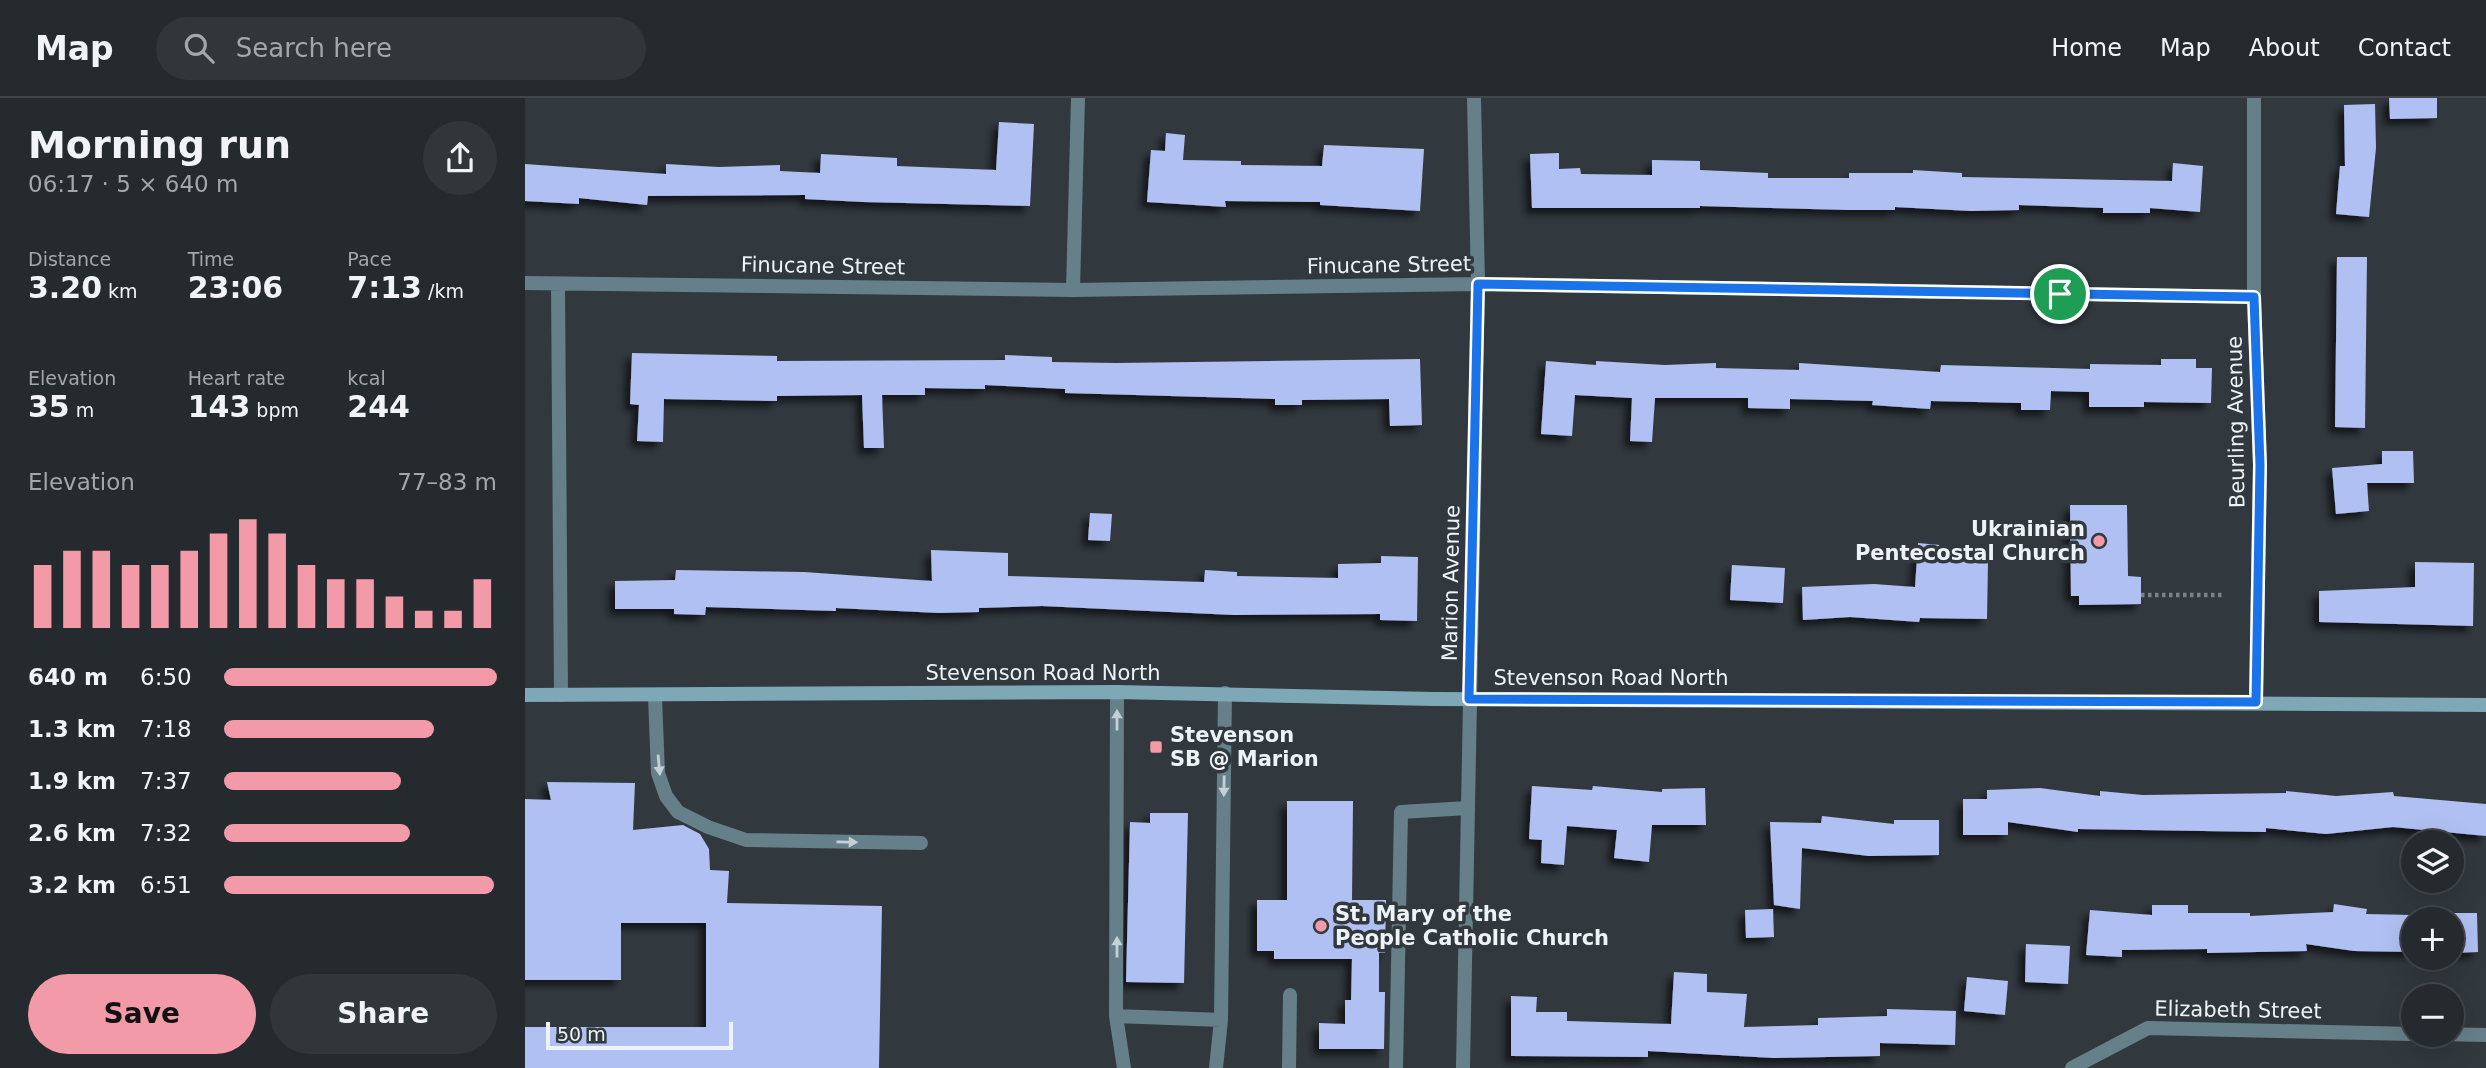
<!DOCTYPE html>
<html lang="en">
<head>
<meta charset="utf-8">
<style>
	body { margin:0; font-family:"DejaVu Sans",sans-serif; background:#31363a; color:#f1f3f6; height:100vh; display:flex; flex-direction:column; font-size:26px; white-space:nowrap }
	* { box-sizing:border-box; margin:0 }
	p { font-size:23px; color:#a3a7aa }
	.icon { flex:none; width:38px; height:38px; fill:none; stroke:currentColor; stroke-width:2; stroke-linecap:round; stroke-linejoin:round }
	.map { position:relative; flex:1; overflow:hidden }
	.drawer { display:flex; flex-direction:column; background:#252a2e; width:525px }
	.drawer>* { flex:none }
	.tools { position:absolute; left:1876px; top:732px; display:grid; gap:14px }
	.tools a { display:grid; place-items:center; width:63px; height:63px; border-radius:50%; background:#252a2e; box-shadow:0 7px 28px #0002,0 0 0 2px #42464a; font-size:35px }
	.scale { position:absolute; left:21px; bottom:18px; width:187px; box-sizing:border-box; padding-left:7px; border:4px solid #eef3f7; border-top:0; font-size:19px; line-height:24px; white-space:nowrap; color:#eef3f7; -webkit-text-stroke:5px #31383e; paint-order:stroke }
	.pin { position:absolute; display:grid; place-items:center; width:60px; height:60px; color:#fff; margin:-30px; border:4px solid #fff; border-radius:50%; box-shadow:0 2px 7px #0007 }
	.round { display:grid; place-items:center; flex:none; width:74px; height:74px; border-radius:37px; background:#31363a }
	.summary { display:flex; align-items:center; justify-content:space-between; height:119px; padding:0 28px }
	h1 { font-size:38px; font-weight:700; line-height:52px }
	.figures { display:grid; grid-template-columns:repeat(3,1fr); gap:10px; height:119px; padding:7px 28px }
	.figures div { display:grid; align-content:center }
	.figures b { font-size:30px; font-weight:700 }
	.figures small { font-size:19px; font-weight:400 }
	.figures p { font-size:19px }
	.chart { height:196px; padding:14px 28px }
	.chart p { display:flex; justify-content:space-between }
	.chart svg { width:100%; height:126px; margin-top:7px; stroke:#f39aa8; stroke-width:6 }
	.primary-button { display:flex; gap:14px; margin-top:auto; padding:14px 28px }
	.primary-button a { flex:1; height:80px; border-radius:42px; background:#f39aa8; color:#111; font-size:28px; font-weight:700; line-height:80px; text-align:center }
	.primary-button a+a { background:#31363a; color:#f1f3f6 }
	ul { padding:0 28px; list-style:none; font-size:23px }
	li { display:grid; grid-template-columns:112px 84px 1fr; align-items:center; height:52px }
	li i { height:18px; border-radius:9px; background:#f39aa8 }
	header { display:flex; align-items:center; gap:42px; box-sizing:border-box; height:98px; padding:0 35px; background:#252a2e; border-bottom:2px solid #42464a }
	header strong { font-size:33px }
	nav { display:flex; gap:38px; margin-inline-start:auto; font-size:24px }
	.search { width:490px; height:63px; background:#31363a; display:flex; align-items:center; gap:18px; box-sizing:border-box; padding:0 24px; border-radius:38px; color:#a3a7aa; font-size:26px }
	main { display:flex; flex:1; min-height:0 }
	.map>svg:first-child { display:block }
	.building { fill:#b0c0f2; filter:url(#shadow) }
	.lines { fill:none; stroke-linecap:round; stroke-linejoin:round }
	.path { stroke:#7c8288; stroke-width:4.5; stroke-dasharray:3.5 3.5; stroke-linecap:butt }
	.lane { stroke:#668089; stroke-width:14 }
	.street { stroke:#668089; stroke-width:14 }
	.secondary { stroke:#7fa8b7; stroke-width:14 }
	.oneway { fill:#c5d0d6 }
	.route-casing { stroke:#fff; stroke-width:14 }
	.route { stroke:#1a73e8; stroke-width:9 }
	.poi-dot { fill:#f39aa8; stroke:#31383e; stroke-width:2.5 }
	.labels { text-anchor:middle; stroke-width:7; stroke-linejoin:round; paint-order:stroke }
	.street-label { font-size:21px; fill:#eef3f7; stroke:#31383e }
	.poi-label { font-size:21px; font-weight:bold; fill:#eef3f7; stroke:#31383e; text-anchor:start }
</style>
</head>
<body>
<header>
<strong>Map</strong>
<div class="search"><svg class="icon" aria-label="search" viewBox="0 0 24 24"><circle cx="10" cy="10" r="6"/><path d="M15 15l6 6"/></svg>Search here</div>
<nav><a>Home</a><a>Map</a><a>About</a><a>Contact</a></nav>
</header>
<main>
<section class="drawer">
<div class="summary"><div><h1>Morning run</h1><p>06:17 · 5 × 640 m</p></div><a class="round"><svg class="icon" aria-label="share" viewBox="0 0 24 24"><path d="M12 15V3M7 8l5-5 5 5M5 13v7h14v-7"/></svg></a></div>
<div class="figures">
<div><p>Distance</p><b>3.20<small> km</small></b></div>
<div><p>Time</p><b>23:06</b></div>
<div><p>Pace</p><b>7:13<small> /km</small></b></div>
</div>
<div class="figures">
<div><p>Elevation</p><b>35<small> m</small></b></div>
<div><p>Heart rate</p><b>143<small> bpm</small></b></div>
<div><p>kcal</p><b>244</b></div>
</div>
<div class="chart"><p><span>Elevation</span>77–83 m</p>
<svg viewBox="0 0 160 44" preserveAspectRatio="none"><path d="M5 44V22M15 44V17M25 44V17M35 44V22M45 44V22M55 44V17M65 44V11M75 44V6M85 44V11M95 44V22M105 44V27M115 44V27M125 44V33M135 44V38M145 44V38M155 44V27"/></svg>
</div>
<ul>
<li><b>640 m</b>6:50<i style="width:100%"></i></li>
<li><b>1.3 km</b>7:18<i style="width:77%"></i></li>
<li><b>1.9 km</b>7:37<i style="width:65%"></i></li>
<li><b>2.6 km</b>7:32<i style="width:68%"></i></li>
<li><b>3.2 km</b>6:51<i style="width:99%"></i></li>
</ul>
<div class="primary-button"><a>Save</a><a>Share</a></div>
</section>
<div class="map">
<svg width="1961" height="970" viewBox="0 0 1961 970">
	<defs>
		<filter id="shadow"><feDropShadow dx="-6" dy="6" stdDeviation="3.5" flood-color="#0009"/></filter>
	</defs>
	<rect width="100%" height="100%" fill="#31383e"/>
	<!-- building -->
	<path class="building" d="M 1864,0 L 1912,0 L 1912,20 L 1865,21 Z
		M 1850,6 L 1851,50 L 1844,119 L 1811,116 L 1815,68 L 1820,68 L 1819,7 Z
		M 474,24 L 509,26 L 505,108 L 338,104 L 280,101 L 280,97 L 123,98 L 122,107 L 54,100 L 54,106 L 0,103 L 0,66 L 141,76 L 141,66 L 194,69 L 255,67 L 255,73 L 295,75 L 296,56 L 372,60 L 372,68 L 471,72 Z
		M 641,35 L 660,37 L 658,62 L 716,63 L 716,67 L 797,68 L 799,47 L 899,51 L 895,113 L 795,107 L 795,104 L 700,103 L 701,109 L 622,104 L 626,52 L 640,53 Z
		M 1034,55 L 1034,71 L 1055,70 L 1056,76 L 1127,77 L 1127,62 L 1175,63 L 1175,72 L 1243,75 L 1243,80 L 1324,80 L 1324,75 L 1388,75 L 1388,72 L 1437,75 L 1437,79 L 1647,83 L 1648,65 L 1678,68 L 1675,114 L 1625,110 L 1625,115 L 1578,115 L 1578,110 L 1494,107 L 1494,112 L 1446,113 L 1370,109 L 1370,112 L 1324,112 L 1175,108 L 1175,110 L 1007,110 L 1005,56 Z
		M 1812,159 L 1842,159 L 1840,330 L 1810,329 Z
		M 107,255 L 252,258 L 252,263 L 480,262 L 480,257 L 527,259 L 527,264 L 591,265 L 895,261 L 897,327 L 865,328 L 864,301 L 777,302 L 777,307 L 750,307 L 750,301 L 540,295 L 540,291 L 460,287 L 460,291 L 400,290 L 400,297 L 357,297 L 359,350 L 339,350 L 337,297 L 252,298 L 252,303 L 139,301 L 138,344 L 112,343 L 114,307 L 105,306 Z
		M 1636,261 L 1671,261 L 1671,270 L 1687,270 L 1686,305 L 1619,304 L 1619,309 L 1564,309 L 1564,294 L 1526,293 L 1525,312 L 1496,312 L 1496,305 L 1406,303 L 1405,311 L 1347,307 L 1348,303 L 1265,301 L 1265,311 L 1223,310 L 1223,300 L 1130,300 L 1127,344 L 1105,343 L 1107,300 L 1050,297 L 1047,338 L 1016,336 L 1021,263 L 1071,267 L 1071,263 L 1140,267 L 1191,265 L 1191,270 L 1274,272 L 1274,265 L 1415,274 L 1416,267 L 1565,271 L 1565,266 L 1636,267 Z
		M 1857,353 L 1888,353 L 1889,385 L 1842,385 L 1844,413 L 1811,416 L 1807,370 L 1857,366 Z
		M 1545,407 L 1602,407 L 1603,478 L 1616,479 L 1616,506 L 1554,507 L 1554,498 L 1546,498 Z
		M 565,415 L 587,416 L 585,443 L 563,442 Z
		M 1393,445 L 1415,447 L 1413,463 L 1463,464 L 1462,521 L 1395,520 L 1394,524 L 1325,519 L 1278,522 L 1277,489 L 1349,486 L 1390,489 Z
		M 406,452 L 483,455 L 483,478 L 679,484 L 680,472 L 712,474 L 712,478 L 813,480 L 813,466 L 856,465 L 856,458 L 893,459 L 892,523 L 855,522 L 855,516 L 709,517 L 517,508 L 454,510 L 454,514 L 414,515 L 311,510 L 311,513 L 181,509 L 180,517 L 149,516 L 149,511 L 90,511 L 90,483 L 150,482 L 151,472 L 279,474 L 407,483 Z
		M 1890,464 L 1949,465 L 1948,528 L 1794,524 L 1794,493 L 1890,489 Z
		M 1207,467 L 1260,470 L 1258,505 L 1205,502 Z
		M 22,684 L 110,685 L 108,732 L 158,727 L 175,736 L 184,751 L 185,772 L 204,773 L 202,805 L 357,808 L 354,970 L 0,970 L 0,929 L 181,929 L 181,825 L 96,825 L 96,882 L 0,882 L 0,701 L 26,702 Z
		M 1007,688 L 1067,692 L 1068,688 L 1137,694 L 1137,691 L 1180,690 L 1181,727 L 1127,727 L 1124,764 L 1089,760 L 1092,732 L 1042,728 L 1039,767 L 1016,765 L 1017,742 L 1004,741 Z
		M 1515,690 L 1575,698 L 1575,693 L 1618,697 L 1761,695 L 1761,693 L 1811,698 L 1868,694 L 1869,698 L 1961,706 L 1961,738 L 1868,729 L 1801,736 L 1741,730 L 1741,734 L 1553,731 L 1553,734 L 1483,724 L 1483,737 L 1438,737 L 1438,701 L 1462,701 L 1462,692 Z
		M 762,703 L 828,703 L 827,802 L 861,802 L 860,855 L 854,855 L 854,894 L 860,894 L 859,951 L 794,951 L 794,925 L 820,926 L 820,902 L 826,902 L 827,861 L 749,861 L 749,853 L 732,853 L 732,802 L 762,802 Z
		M 625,715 L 663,715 L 659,885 L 601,884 L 605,724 L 625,725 Z
		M 1297,718 L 1369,726 L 1369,722 L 1414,722 L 1414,757 L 1344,758 L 1277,750 L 1275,811 L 1249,807 L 1245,724 L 1296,725 Z
		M 1809,806 L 1842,811 L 1841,816 L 1888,817 L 1888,854 L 1829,853 L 1781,846 L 1782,853 L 1682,855 L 1682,851 L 1597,852 L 1597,859 L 1561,857 L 1565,812 L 1627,817 L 1627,807 L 1663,807 L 1663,815 L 1725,815 L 1725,818 L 1808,814 Z
		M 1248,811 L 1249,839 L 1221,840 L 1220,812 Z
		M 1927,815 L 1952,815 L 1953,854 L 1927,855 Z
		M 1501,846 L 1545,848 L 1543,886 L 1500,884 Z
		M 1149,874 L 1182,876 L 1182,894 L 1222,896 L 1219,929 L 1293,927 L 1293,920 L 1362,918 L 1362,911 L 1431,913 L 1430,947 L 1355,945 L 1355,958 L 1249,960 L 1123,953 L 1123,959 L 986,958 L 986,898 L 1012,899 L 1011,914 L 1042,914 L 1042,923 L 1146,926 Z
		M 1442,879 L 1483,883 L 1480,917 L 1439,913 Z"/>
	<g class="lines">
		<!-- path -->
		<path class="path" d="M 1616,497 L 1700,497"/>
		<!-- lane -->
		<path class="lane" d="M 592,594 L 591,918 L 599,970
			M 130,599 L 133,675 L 141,698 L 153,714 L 183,729 L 221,742 L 396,745
			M 591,918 L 696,922 L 691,970
			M 696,922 L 700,595
			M 764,970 L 765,897
			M 871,970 L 876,714 L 943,710"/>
		<!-- street -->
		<path class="street" d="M 1729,0 L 1729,199 L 1735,367 L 1731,604
			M 0,185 L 548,192 L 953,186 L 1729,199
			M 33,186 L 36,597
			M 548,192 L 553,0
			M 1914,936 L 1961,937
			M 938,970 L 953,186 L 949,0
			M 1547,970 L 1623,930 L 1888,936"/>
		<!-- secondary -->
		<path class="secondary" d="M 0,597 L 592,594 L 909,601 L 1961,607"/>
	</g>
	<!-- one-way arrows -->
	<defs><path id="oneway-solid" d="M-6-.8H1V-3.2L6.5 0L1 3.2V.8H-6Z" transform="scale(1.75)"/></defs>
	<g class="oneway">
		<use href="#oneway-solid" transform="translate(592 622) rotate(-90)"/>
		<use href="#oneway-solid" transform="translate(134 667) rotate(85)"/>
		<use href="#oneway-solid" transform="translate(699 688) rotate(91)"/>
		<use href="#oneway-solid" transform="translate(322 744) rotate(1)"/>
		<use href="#oneway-solid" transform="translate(592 849) rotate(-90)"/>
	</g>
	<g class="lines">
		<defs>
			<path id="route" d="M 953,186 L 1729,199 L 1735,367 L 1731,604 L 944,601 Z"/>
		</defs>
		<!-- route casing -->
		<use href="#route" class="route-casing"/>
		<!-- route -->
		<use href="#route" class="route"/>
	</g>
	<!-- markers -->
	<g class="poi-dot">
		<circle cx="1574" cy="443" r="7"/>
		<rect x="624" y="642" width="14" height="14" rx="3.5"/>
		<circle cx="796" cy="828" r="7"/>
	</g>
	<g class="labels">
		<!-- street labels -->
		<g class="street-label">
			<text transform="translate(864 167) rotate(-1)" y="7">Finucane Street</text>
			<text transform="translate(298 168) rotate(1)" y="7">Finucane Street</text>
			<text transform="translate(1711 324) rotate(-91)" y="7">Beurling Avenue</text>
			<text transform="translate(926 485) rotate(-89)" y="7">Marion Avenue</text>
			<text x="518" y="582">Stevenson Road North</text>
			<text x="1086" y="587">Stevenson Road North</text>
			<text transform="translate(1713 912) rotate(1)" y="7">Elizabeth Street</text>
		</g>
		<!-- poi labels -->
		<g class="poi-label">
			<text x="1560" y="438" text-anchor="end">Ukrainian<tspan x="1560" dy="24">Pentecostal Church</tspan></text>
			<text x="645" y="644">Stevenson<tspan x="645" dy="24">SB @ Marion</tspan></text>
			<text x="810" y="823">St. Mary of the<tspan x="810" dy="24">People Catholic Church</tspan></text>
		</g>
	</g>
</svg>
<div class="tools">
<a><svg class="icon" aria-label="layers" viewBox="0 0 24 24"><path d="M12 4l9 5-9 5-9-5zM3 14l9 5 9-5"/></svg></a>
<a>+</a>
<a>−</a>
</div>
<div class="scale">50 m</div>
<div class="pin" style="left:1535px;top:196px;background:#1e9e55"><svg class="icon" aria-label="arrive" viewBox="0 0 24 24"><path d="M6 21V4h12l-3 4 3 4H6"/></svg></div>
</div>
</main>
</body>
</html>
